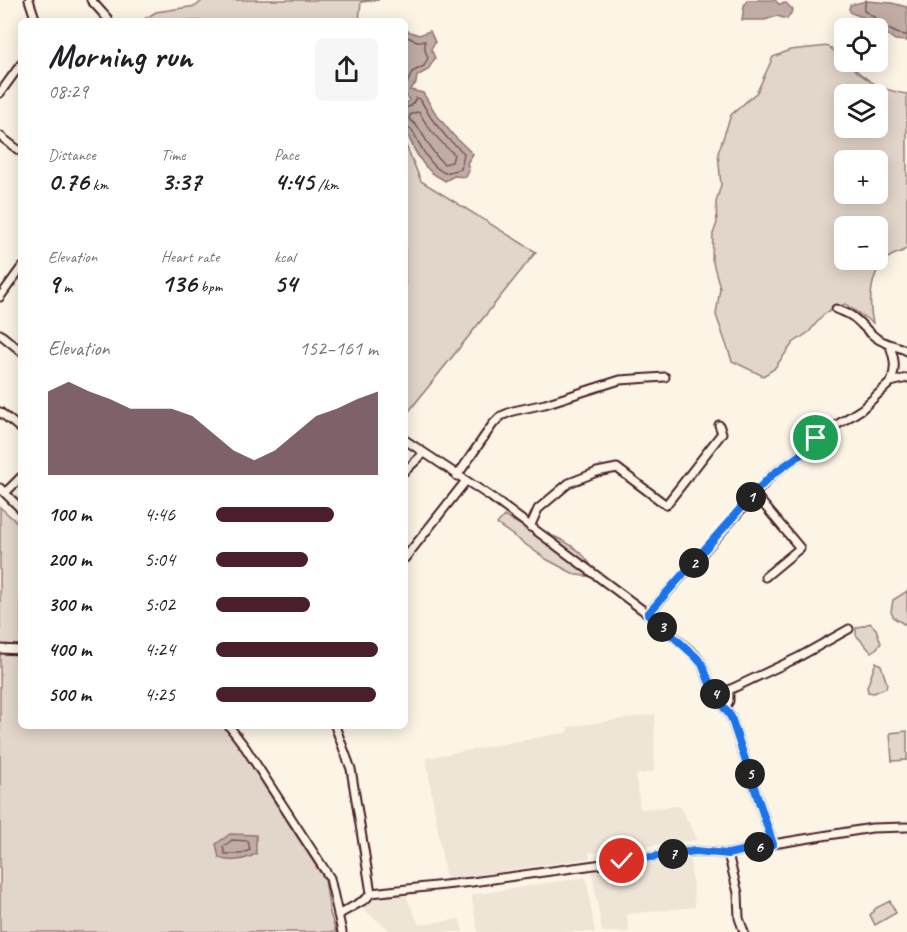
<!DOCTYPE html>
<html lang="en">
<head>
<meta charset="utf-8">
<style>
	body { margin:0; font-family:Caveat,sans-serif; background:#f6f6f6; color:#202124; height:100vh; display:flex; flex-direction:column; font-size:22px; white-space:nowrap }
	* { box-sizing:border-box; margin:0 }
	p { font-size:20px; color:#757577 }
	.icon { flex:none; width:33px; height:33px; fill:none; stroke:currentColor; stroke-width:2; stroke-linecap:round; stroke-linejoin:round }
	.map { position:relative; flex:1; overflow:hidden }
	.panel { position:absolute; left:18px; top:18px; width:390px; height:711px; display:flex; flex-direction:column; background:#fff; border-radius:9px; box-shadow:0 3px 15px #0003 }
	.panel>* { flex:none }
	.tools { position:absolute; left:834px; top:18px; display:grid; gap:12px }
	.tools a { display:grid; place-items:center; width:54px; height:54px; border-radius:9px; background:#fff; box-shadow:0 3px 15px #0003; font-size:30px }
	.pin { position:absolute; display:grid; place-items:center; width:51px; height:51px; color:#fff; margin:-26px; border:3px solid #fff; border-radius:50%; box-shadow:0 2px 6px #0007 }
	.km { position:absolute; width:30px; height:30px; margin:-15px; border-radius:50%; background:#222; color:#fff; font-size:16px; line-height:30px; text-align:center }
	.round { display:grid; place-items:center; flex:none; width:63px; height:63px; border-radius:9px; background:#f6f6f6 }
	.headline { display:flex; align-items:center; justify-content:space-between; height:102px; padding:0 30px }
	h1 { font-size:33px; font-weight:600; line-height:45px }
	.metrics { display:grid; grid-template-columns:repeat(3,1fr); gap:9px; height:102px; padding:6px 30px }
	.metrics div { display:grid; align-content:center }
	.metrics b { font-size:26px; font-weight:600 }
	.metrics small { font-size:16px; font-weight:400 }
	.metrics p { font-size:16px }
	.chart { height:168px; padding:12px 30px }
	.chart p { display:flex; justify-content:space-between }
	.chart svg { width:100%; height:108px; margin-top:6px; fill:#4a1f2b; opacity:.7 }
	ul { padding:0 30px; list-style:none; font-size:20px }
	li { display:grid; grid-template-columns:96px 72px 1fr; align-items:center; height:45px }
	li i { height:15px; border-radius:8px; background:#4a1f2b }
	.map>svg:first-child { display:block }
	.built { fill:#eee5d7 }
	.green { fill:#e2d5ca; stroke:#967a7a; stroke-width:1.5; fill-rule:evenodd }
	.water { fill:#c0aca5; stroke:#917474; stroke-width:1.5 }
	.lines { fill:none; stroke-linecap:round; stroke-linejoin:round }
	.shore { stroke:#79575c; stroke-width:1.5 }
	.minor-casing { stroke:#4a1f2b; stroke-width:11 }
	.minor { stroke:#fcf5e5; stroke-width:7 }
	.route-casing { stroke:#fff; stroke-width:12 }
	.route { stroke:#1a73e8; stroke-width:8 }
</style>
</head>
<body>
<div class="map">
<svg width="907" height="932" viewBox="0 0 907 932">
	<rect width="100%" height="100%" fill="#fcf5e5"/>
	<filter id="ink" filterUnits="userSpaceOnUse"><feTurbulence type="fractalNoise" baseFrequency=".0167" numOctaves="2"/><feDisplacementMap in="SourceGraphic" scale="12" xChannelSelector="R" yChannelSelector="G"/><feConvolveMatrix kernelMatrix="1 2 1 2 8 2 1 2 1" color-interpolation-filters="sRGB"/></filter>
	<g filter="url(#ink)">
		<!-- built -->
		<path class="built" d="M 655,714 L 654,771 L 636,775 L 640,809 L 680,806 L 698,840 L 589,853 L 590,858 L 446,880 L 426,758 L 568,732 L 568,727 Z
			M 690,859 L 695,907 L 627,914 L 629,932 L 602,932 L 592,872 Z
			M 586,877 L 595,932 L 478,932 L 471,895 Z
			M 383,895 L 406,896 L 419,925 L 460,919 L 463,932 L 392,932 L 363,909 L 372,900 Z"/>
		<!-- green -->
		<path class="green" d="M 203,0 L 379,0 L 361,2 L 359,21 L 141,21 L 156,12 L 196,6 Z
			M 828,46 C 855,68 869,89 907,94 L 907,247 C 902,254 898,252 891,256 C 870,267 868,303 873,323 L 845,304 L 824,314 L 809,332 L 793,343 L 774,369 L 763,376 L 732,361 L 716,315 L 720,288 L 712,259 L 713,234 L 717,223 L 716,202 L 721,185 L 718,153 L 731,115 L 757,92 L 773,57 L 790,50 ZM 844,94 L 878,94 L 878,128 L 844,128 ZM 844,160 L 878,160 L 878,194 L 844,194 ZM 844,226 L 878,226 L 878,260 L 844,260 Z
			M 405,143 L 421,181 L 536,252 L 405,416 Z
			M 0,507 L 21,526 L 21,726 L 226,726 L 325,880 L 330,913 L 336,932 L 0,932 Z
			M 504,516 C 513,521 524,527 534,531 C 538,532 543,532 548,534 C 567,541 592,556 595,577 L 576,575 L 546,559 L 497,524 Z
			M 907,591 L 907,622 L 904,624 L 894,618 L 891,612 L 893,600 Z
			M 870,623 L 876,629 L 881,643 L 877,648 L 871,652 L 856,635 L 856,628 Z
			M 876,662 L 881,665 L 887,684 L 886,688 L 874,693 L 868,692 L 867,687 Z
			M 907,731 L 907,760 L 892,761 L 890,733 Z
			M 890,901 L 896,913 L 875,925 L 870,915 L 876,908 Z"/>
		<!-- water -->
		<path class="water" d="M 747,0 L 775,0 L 779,4 L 786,3 L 793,10 L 787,19 L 777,16 L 765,20 L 742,20 L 744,6 Z
			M 866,1 L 892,3 L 907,7 L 907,41 L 895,40 L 865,18 L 851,13 L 849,9 L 850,5 Z
			M 405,30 L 419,35 L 430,31 L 435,42 L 431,49 L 435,58 L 428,70 L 417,76 L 416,83 L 410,90 L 423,93 L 436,114 L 453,135 L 473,154 L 467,163 L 469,171 L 466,177 L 454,176 L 445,181 C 441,178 436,176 432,173 C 416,159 395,119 409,100 L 405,93 Z
			M 230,834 L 256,835 L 256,854 C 244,860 232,863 219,858 L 216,844 Z"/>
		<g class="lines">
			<!-- shore -->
			<path class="shore" d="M 866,0 L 864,11 C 881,19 887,34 907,35
				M 405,36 L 417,41 L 425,41 L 425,50 L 428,58 L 424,66 L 412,72 L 405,88
				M 405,108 L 411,106 L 416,98 L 420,99 L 431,118 L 448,139 L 464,153 L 461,169 L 445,173 C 428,165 421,146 412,130 L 405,127
				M 417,112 L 420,113 C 427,128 442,144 454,154 L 452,162 L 444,164 C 428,151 425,130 409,119 L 410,115 Z
				M 232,840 L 248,841 L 250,850 L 241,854 L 225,854 L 223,847 Z"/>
			<defs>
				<path id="minor" d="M 29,0 L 36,21
					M 91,0 L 108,19
					M 0,93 L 21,64
					M 0,136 L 21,152
					M 0,297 L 21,268
					M 836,309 C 860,317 858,324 875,337 C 885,345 897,345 907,351
					M 0,334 L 21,351
					M 890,346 C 895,360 896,368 891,382
					M 0,412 L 21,429
					M 405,440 L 491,497 L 648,614 L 695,655 L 702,664 L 714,694 L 731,717 L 773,844
					M 405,471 L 423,454
					M 457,476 L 493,424 L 501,416 L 513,411 L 545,404 L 620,380 L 665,377
					M 0,488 L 21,509
					M 5,493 L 21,477
					M 754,493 L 800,548 L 765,577
					M 530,527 L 538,509 L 569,483 L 597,472 L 617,468 L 666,505 L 722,433 L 719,425
					M 405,558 L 465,482
					M 648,614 L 773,474 L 800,455 L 816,438 L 862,409 L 891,382 L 907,378
					M 0,649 L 21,650
					M 714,694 L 729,690 L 797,658 L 849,629
					M 725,708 L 729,701 L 729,690
					M 229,726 L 245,747 L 330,878 L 342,932
					M 335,726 L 351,769 L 371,893
					M 728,854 L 738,893 L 739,918 L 744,932
					M 338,915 L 366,899 L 371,893 L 472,882 L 696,851 L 728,854 L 773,844 L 872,828 L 907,827"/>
			</defs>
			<!-- minor casing -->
			<use href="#minor" class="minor-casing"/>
			<!-- minor -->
			<use href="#minor" class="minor"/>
		</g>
	</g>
	<g class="lines" filter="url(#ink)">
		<defs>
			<path id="route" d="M 622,861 L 696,851 L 728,854 L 773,844 L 731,717 L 714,694 L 702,664 L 695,656 L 648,614 L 754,493 L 773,474 L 800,455 L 816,438"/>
		</defs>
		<!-- route casing -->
		<use href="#route" class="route-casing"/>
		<!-- route -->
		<use href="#route" class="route"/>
	</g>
</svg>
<div class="tools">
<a><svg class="icon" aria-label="locate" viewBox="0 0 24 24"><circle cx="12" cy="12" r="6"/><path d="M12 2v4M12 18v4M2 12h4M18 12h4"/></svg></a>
<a><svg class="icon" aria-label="layers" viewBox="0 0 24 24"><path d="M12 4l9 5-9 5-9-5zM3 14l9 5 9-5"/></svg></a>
<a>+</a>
<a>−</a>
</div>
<div class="pin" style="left:816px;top:438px;background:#1e9e55"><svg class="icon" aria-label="arrive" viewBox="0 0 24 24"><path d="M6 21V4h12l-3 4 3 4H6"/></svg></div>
<div class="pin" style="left:622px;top:861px;background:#d93025"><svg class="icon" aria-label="check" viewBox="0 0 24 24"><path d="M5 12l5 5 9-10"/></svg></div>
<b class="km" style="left:751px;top:497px">1</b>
<b class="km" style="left:694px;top:563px">2</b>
<b class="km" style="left:662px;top:627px">3</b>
<b class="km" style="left:715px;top:694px">4</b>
<b class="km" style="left:750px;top:774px">5</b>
<b class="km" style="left:759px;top:847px">6</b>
<b class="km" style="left:673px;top:854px">7</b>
<section class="panel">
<div class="headline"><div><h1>Morning run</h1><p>08:29</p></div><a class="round"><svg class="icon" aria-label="share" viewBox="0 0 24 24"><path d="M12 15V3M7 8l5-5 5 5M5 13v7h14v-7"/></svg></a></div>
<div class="metrics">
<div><p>Distance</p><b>0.76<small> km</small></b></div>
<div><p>Time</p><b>3:37</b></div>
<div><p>Pace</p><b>4:45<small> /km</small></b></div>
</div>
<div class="metrics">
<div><p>Elevation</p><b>9<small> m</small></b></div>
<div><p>Heart rate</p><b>136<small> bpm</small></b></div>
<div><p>kcal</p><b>54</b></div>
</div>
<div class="chart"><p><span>Elevation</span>152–161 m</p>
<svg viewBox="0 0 160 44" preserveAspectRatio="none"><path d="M0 44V10L10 6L20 10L30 13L40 17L50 17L60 17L70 20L80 27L90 34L100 38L110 34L120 27L130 20L140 17L150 13L160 10V44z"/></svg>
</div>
<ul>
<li><b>100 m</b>4:46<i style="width:73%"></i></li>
<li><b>200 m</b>5:04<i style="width:57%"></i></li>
<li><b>300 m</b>5:02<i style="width:58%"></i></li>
<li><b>400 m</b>4:24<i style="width:100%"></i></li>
<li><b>500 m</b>4:25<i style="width:99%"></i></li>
</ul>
</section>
</div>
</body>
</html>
